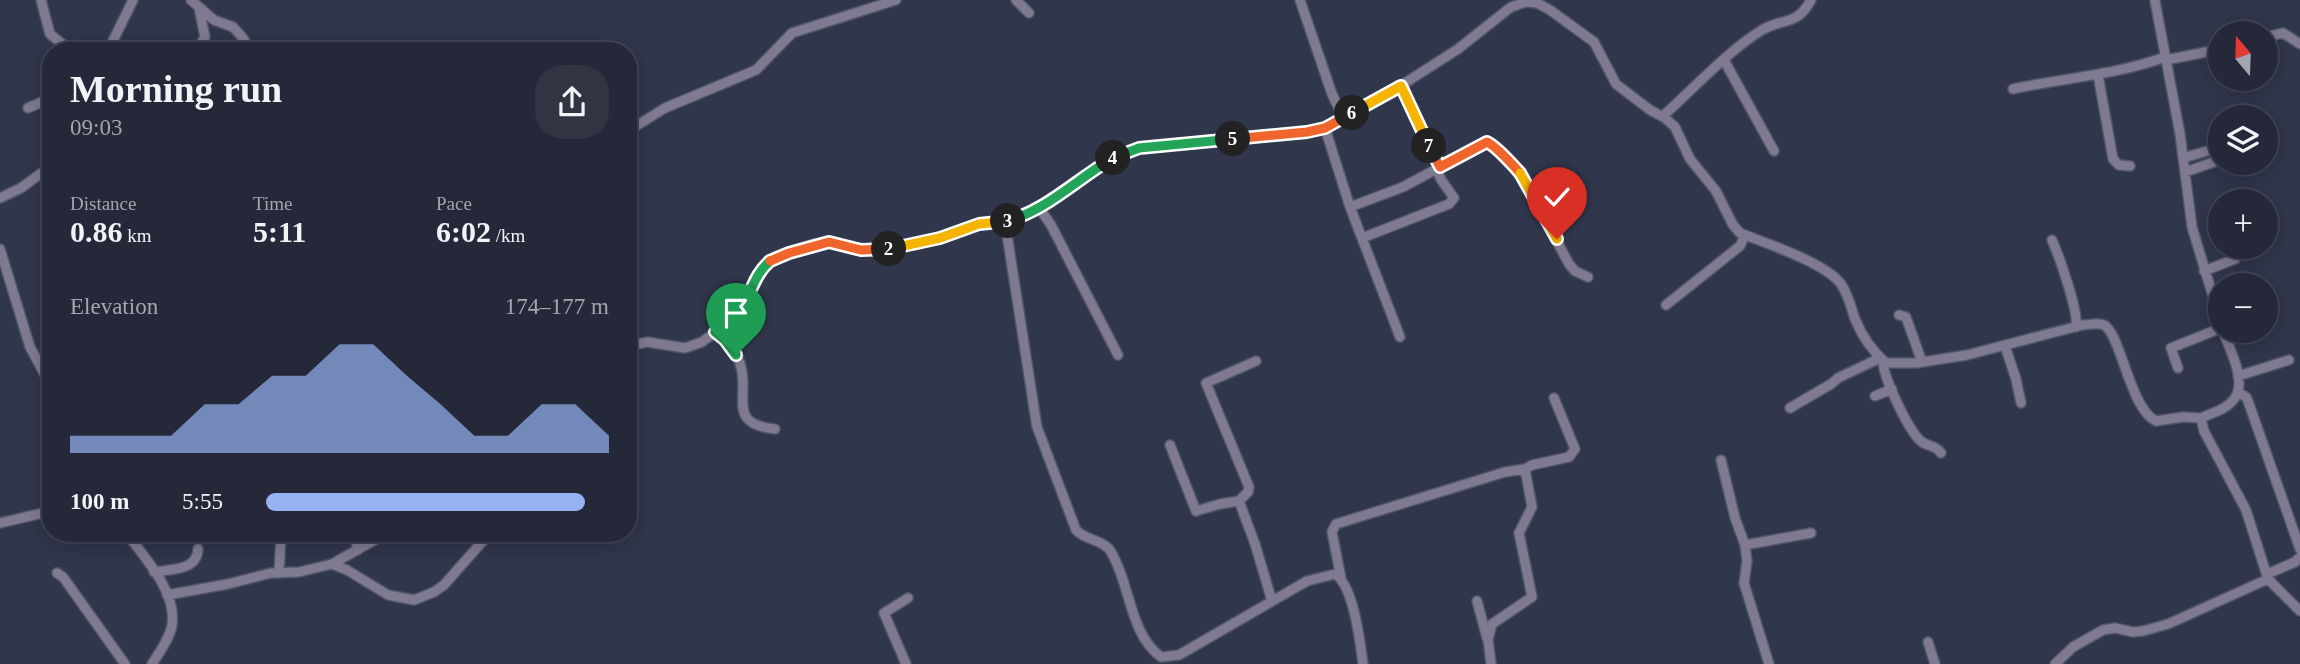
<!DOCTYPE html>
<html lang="en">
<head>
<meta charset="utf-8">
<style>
	body { margin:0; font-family:"Times New Roman",serif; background:#303443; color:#f1f3f6; height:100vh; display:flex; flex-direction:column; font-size:26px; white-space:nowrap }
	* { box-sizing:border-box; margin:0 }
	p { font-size:23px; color:#a3a6ae }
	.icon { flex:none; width:38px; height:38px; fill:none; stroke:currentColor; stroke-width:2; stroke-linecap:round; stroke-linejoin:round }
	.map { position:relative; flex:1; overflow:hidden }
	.side { position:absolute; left:42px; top:42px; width:595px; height:500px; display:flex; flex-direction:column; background:#242838; border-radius:28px; box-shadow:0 4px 18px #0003,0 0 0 2px #414453 }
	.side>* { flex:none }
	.needle { width:46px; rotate:341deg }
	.controls { position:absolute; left:2208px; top:21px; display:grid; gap:14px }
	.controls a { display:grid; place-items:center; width:70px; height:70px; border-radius:50%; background:#242838; box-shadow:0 4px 18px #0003,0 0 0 2px #414453; font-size:35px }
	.pin { position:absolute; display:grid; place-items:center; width:60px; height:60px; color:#fff; margin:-72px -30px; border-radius:50% 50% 50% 0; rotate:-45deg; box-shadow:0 0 7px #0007 }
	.pin .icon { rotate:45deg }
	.km { position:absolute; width:35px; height:35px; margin:-18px; border-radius:50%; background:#222; color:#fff; font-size:19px; line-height:35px; text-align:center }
	.round { display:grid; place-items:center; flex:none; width:74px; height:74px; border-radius:28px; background:#303443 }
	.overview { display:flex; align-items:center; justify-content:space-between; height:119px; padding:0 28px }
	h1 { font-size:38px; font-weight:800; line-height:52px }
	.metrics { display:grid; grid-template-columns:repeat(3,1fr); gap:10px; height:119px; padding:7px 28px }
	.metrics div { display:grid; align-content:center }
	.metrics b { font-size:30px; font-weight:800 }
	.metrics small { font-size:19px; font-weight:400 }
	.metrics p { font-size:19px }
	.chart { height:196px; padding:14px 28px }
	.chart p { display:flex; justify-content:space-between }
	.chart svg { width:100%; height:126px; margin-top:7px; fill:#95b2f1; opacity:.7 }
	ul { padding:0 28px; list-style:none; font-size:23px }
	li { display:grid; grid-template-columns:112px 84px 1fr; align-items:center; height:52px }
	li i { height:18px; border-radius:9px; background:#95b2f1 }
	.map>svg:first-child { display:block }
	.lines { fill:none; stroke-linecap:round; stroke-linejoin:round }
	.minor-casing { stroke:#4f5569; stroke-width:12 }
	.minor { stroke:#807a90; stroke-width:9 }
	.split-1-casing { stroke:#fff; stroke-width:14 }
	.split-2-casing { stroke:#fff; stroke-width:14 }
	.split-3-casing { stroke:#fff; stroke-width:14 }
	.split-4-casing { stroke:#fff; stroke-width:14 }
	.split-5-casing { stroke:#fff; stroke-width:14 }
	.split-6-casing { stroke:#fff; stroke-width:14 }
	.split-7-casing { stroke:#fff; stroke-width:14 }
	.split-8-casing { stroke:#fff; stroke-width:14 }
	.split-9-casing { stroke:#fff; stroke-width:14 }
	.split-1 { stroke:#22a559; stroke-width:9 }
	.split-2 { stroke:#f0652b; stroke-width:9 }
	.split-3 { stroke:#f5b400; stroke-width:9 }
	.split-4 { stroke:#22a559; stroke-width:9 }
	.split-5 { stroke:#22a559; stroke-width:9 }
	.split-6 { stroke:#f0652b; stroke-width:9 }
	.split-7 { stroke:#f5b400; stroke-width:9 }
	.split-8 { stroke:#f0652b; stroke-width:9 }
	.split-9 { stroke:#f5b400; stroke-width:9 }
</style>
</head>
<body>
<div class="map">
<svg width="2300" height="664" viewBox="0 0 2300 664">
	<rect width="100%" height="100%" fill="#30364b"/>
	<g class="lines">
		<defs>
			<path id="minor" d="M 41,0 L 50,34 L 71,51
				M 191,0 L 214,20 L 233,27 L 243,38 L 250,51
				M 1016,0 L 1029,13
				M 1300,0 L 1332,94 L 1343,117
				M 2155,1 L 2180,134 L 2192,227 L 2221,323
				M 2266,37 L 2283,33 L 2300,44
				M 108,51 L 133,0
				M 197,51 L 205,37 L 199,8
				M 1724,60 L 1774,151
				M 2166,60 L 2221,49
				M 2098,75 L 2113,159 L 2119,165 L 2130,166
				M 1401,86 L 1440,167
				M 2013,89 C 2064,78 2116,75 2165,57
				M 28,108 L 51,98
				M 1663,116 C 1691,91 1730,49 1762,30 C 1784,17 1796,27 1811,0
				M 1325,128 L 1350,207 L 1400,337
				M 628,131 L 665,108 L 756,70 L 792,33 L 896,0
				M 2183,158 L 2221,147
				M 2185,172 L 2217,161
				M 0,198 L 21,188 L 51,166
				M 1350,207 L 1403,187 L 1487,142 C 1496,146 1497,152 1504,158 C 1509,164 1516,168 1521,174 L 1569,264 L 1575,271 L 1588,277
				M 1040,209 L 1051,225 L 1118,355
				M 1005,222 L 1037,427 L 1076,530 C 1085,540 1100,539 1109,549 C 1113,554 1116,562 1119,569 C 1131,599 1134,637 1161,657 L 1179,655 L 1307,581 L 1335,574 C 1354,586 1360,642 1363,664
				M 1362,238 L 1449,204 L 1454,198 L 1442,181 L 1436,169
				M 2052,240 C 2059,256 2079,312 2076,327
				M 0,249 L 30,347 L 51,386
				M 2204,271 L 2235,259
				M 1666,305 L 1740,246 L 1745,235
				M 1899,315 L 1906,317 L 1922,362
				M 715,332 C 727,341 738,353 741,367 C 749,398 727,424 775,429
				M 2225,335 L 2236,331
				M 628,346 L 647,342 L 685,348 L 702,342 L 730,321 L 738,311 L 745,302 L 755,278 L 768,263 L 775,257 L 814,244 L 829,242 L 856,249 L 873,250 L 918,244 L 979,224 L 1005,222 L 1023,216 L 1040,209 L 1100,166 L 1139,148 L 1286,135 L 1325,128 L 1394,90 L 1458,49 L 1511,7 L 1526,2 L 1537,3 L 1550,10 L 1594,42 L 1616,84 L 1650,110 L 1665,118 L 1675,127 L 1690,159 L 1716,191 L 1733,225 L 1740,233 C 1765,243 1826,263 1841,284 C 1848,294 1851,307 1855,319 C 1862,336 1872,351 1886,363 L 1916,363 L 1967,355 L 2082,325 C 2089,325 2098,322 2104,325 C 2121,334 2130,409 2156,421 L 2183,417 L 2201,418 L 2204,431 L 2246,510 L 2268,579
				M 2005,346 L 2016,379 L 2021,403
				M 1883,361 C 1883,377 1909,432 1922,442 C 1929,447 1936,445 1941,453
				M 2178,368 L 2171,348 L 2221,328
				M 2238,376 L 2289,360
				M 2238,392 L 2246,397 L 2248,401 L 2300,549
				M 1875,396 L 1892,389
				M 1790,408 L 1831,384 L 1838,378 L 1880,358
				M 2201,418 C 2212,413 2227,409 2234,399 C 2248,382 2229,348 2223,331
				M 1170,445 L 1196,511 L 1220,504 L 1239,501 L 1255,544 L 1272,601
				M 1721,460 L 1735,518 L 1745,545 L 1747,561 L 1744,583 L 1769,664
				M 1239,501 L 1248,492 L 1249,487 L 1206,383 L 1256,361
				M 0,523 L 51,511
				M 127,534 C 145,558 177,592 172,625 C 170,638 159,653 152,664
				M 354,534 L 358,550
				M 1745,545 L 1811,533
				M 332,564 L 378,538 L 381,534
				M 154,572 C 171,569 197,571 198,549
				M 57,573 L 63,577 L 125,664
				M 279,573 L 281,536
				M 2267,574 L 2295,562 L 2300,557
				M 1341,578 L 1332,532 L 1336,524 L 1505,472 L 1525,469
				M 167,595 L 228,584 L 271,573 L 299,572 L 332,564 L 347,570 L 388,595 L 414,600 L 434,592 L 444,585 L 489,534
				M 1477,601 L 1487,638
				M 1928,642 L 1935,664
				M 906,664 L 884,613 L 908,598
				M 1491,664 L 1488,639 L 1492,624 L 1532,597 L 1519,533 L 1532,507 L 1525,469 L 1532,465 L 1569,457 L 1575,449 L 1554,398
				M 2055,664 L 2073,647 L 2103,630 L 2115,628 L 2133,632 L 2143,631 L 2168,624 L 2268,579 L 2300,611"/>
		</defs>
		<!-- minor casing -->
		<use href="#minor" class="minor-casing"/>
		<!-- minor -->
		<use href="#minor" class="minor"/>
	</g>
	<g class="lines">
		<defs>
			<path id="split-1" d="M 736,355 L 725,340 L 715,332 C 726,324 736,316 743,304 C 753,289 755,274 770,261"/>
			<path id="split-2" d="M 770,261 L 789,253 L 829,242 L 861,250 L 889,249"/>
			<path id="split-3" d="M 889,249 L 940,238 L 979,224 L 1008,221"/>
			<path id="split-4" d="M 1008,221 C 1048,209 1077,179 1113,158"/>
			<path id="split-5" d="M 1113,158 L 1139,148 L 1233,139"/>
			<path id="split-6" d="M 1233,139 L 1307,132 L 1325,128 L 1352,113"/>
			<path id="split-7" d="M 1352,113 L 1401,86 L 1429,146"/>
			<path id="split-8" d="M 1429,146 L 1440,167 L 1487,142 C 1497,147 1512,164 1520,173"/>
			<path id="split-9" d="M 1520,173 L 1557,239"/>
		</defs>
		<!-- split-1 casing -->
		<use href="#split-1" class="split-1-casing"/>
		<!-- split-2 casing -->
		<use href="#split-2" class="split-2-casing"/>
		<!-- split-3 casing -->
		<use href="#split-3" class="split-3-casing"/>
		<!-- split-4 casing -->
		<use href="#split-4" class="split-4-casing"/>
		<!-- split-5 casing -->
		<use href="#split-5" class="split-5-casing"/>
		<!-- split-6 casing -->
		<use href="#split-6" class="split-6-casing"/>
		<!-- split-7 casing -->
		<use href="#split-7" class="split-7-casing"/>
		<!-- split-8 casing -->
		<use href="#split-8" class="split-8-casing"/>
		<!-- split-9 casing -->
		<use href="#split-9" class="split-9-casing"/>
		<!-- split-1 -->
		<use href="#split-1" class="split-1"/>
		<!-- split-2 -->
		<use href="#split-2" class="split-2"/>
		<!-- split-3 -->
		<use href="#split-3" class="split-3"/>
		<!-- split-4 -->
		<use href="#split-4" class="split-4"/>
		<!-- split-5 -->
		<use href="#split-5" class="split-5"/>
		<!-- split-6 -->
		<use href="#split-6" class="split-6"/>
		<!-- split-7 -->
		<use href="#split-7" class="split-7"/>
		<!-- split-8 -->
		<use href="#split-8" class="split-8"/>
		<!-- split-9 -->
		<use href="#split-9" class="split-9"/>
	</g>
</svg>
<div class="controls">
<a><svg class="needle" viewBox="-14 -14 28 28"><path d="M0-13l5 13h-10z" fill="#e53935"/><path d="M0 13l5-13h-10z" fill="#a3a6ae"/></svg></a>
<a><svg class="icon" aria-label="layers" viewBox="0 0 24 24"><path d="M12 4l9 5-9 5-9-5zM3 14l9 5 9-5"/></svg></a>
<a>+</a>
<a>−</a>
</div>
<div class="pin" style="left:736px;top:355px;background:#1e9e55"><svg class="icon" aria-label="arrive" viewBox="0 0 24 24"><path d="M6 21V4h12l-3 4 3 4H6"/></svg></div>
<div class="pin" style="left:1557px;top:239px;background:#d93025"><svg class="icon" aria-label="check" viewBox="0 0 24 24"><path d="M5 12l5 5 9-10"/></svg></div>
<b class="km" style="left:889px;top:249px">2</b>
<b class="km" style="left:1008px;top:221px">3</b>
<b class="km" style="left:1113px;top:158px">4</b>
<b class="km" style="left:1233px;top:139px">5</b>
<b class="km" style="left:1352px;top:113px">6</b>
<b class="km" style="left:1429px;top:146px">7</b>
<section class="side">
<div class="overview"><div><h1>Morning run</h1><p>09:03</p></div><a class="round"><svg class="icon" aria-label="share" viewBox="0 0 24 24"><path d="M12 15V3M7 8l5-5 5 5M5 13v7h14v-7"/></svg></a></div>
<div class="metrics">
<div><p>Distance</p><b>0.86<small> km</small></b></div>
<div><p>Time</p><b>5:11</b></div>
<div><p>Pace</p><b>6:02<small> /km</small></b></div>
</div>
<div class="chart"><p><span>Elevation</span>174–177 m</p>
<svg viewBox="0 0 160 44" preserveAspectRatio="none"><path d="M0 44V38L10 38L20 38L30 38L40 27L50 27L60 17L70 17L80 6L90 6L100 17L110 27L120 38L130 38L140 27L150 27L160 38V44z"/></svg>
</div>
<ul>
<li><b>100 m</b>5:55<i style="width:93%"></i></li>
</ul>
</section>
</div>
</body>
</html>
